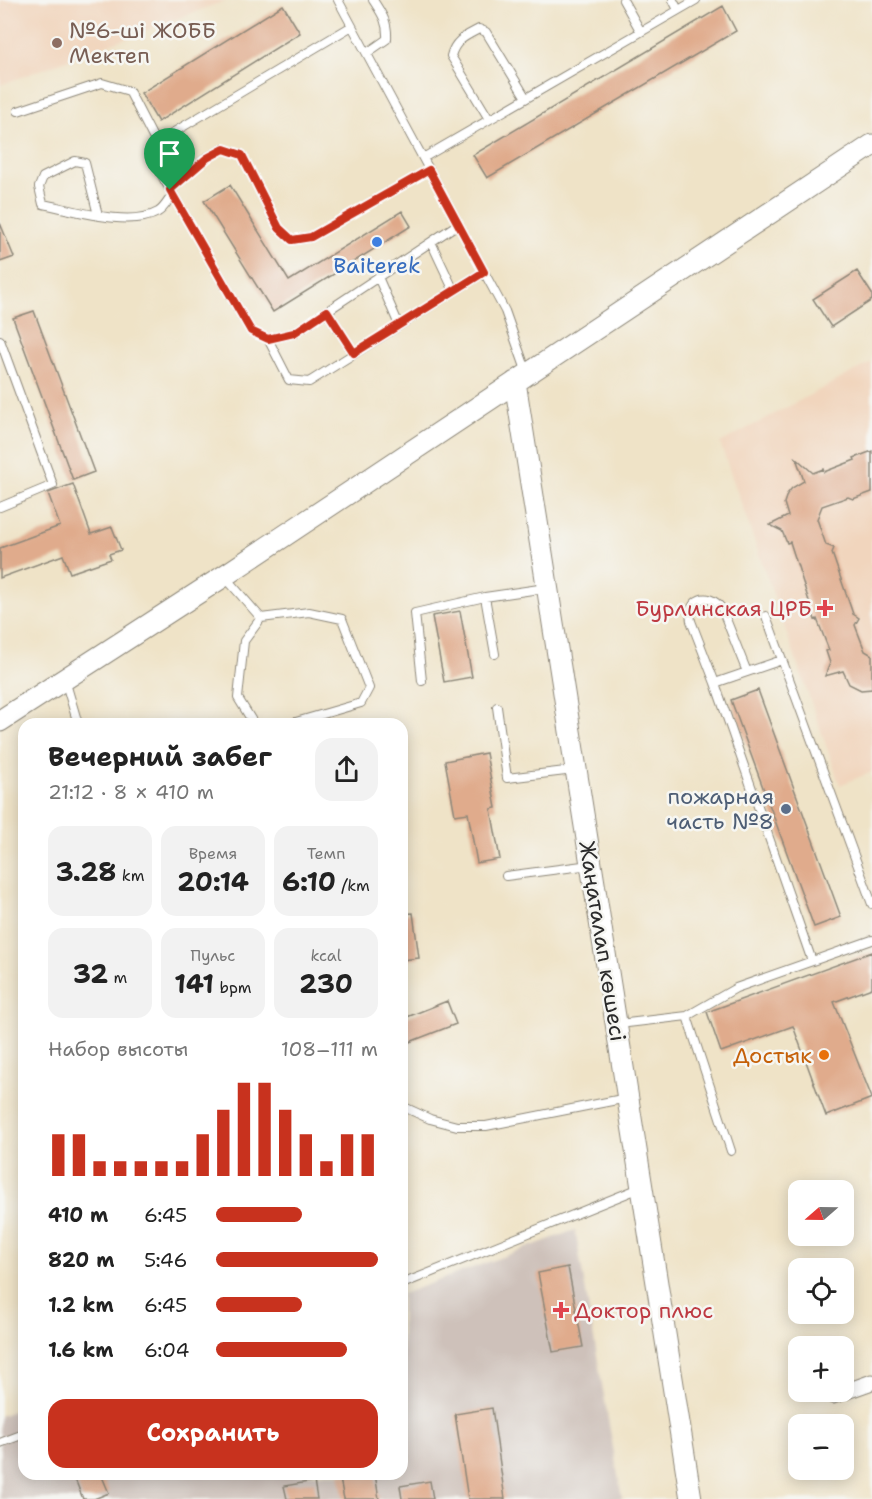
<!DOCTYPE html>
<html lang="ru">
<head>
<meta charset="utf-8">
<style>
	body { margin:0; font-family:"Shantell Sans",sans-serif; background:#f2f2f2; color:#222; height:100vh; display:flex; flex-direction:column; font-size:22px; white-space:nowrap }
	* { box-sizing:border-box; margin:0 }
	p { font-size:20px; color:#767676 }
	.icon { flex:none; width:33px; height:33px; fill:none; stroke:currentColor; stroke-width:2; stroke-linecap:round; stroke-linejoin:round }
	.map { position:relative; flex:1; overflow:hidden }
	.sheet { position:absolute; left:18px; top:718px; width:390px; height:762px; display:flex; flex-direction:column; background:#fff; border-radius:18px; box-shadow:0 3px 15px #0003 }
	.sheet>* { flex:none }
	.needle { width:39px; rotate:250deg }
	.fabs { position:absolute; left:788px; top:1180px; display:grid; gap:12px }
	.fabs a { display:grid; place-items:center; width:66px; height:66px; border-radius:12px; background:#fff; box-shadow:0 3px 15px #0003; font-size:30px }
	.pin { position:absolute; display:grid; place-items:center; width:51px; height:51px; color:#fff; margin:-62px -26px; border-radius:50% 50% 50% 0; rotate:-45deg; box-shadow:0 0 6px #0007 }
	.pin .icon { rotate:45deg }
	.round { display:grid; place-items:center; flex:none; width:63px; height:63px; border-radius:18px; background:#f2f2f2 }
	.overview { display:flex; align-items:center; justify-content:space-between; height:102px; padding:0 30px }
	h1 { font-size:27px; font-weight:700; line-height:45px }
	.stats { display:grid; grid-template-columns:repeat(3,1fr); gap:9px; height:102px; padding:6px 30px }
	.stats div { display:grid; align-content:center; border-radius:15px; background:#f2f2f2; text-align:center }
	.stats b { font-size:26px; font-weight:700 }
	.stats small { font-size:16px; font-weight:400 }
	.stats p { font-size:16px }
	.chart { height:168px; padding:12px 30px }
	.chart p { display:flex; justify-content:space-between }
	.chart svg { width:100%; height:108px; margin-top:6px; stroke:#c8321e; stroke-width:6 }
	.cta { display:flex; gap:12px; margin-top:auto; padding:12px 30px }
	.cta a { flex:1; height:69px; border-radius:18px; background:#c8321e; color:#fff; font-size:24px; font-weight:700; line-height:69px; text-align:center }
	ul { padding:0 30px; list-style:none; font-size:20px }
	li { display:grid; grid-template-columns:96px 72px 1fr; align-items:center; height:45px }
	li i { height:15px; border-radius:8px; background:#c8321e }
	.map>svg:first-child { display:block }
	.built { fill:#f1d5bd }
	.industrial { fill:#cec1ba }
	.building { fill:#e0ab8c }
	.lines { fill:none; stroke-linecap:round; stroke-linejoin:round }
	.lane-casing { stroke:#8d8779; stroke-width:10 }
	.street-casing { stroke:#8d8779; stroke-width:17 }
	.secondary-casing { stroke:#8d8779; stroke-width:23 }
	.lane { stroke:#fff; stroke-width:8 }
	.street { stroke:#fff; stroke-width:15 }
	.secondary { stroke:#fff; stroke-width:21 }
	.route-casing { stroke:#fff; stroke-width:12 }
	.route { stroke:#c8321e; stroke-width:8 }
	.education-dot { fill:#8d6e63; stroke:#f6f6f2; stroke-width:2 }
	.shop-dot { fill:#3f7fe0; stroke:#f6f6f2; stroke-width:2 }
	.health-dot { fill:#e0444e; stroke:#f6f6f2; stroke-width:2 }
	.service-dot { fill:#5c6f8a; stroke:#f6f6f2; stroke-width:2 }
	.food-dot { fill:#e8710a; stroke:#f6f6f2; stroke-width:2 }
	.labels { text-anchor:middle; stroke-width:5; stroke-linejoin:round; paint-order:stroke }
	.education-label { font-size:22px; fill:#785e54; stroke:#f6f6f2; text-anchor:start }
	.shop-label { font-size:22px; fill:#366cbe; stroke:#f6f6f2 }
	.health-label { font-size:22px; fill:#be3a42; stroke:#f6f6f2; text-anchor:end }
	.service-label { font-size:22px; fill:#4e5e75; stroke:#f6f6f2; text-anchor:end }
	.street-label { font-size:22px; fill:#2b2b2b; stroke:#f6f6f2 }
	.food-label { font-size:22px; fill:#c56008; stroke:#f6f6f2; text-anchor:end }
</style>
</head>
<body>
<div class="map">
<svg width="872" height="1499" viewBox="0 0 872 1499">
	<rect width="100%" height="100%" fill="#f6f6f2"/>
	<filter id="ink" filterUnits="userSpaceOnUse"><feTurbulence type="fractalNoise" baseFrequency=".0167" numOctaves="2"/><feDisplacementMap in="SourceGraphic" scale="12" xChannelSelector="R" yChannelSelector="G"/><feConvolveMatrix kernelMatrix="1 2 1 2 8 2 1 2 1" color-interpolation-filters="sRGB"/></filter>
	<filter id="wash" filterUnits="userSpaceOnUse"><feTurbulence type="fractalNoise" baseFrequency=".008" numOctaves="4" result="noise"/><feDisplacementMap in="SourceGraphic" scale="24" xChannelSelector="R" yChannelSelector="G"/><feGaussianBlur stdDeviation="1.35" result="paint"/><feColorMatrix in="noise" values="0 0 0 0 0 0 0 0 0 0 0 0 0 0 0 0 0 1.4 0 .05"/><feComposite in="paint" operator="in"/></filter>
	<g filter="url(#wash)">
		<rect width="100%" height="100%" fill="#efe3c7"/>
		<!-- built -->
		<path class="built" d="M 0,0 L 227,0 L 0,85 Z
			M 872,362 L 872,772 L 840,785 L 720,443 Z"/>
		<!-- industrial -->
		<path class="industrial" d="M 575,1230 L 622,1499 L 0,1499 L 0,1416 L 24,1407 L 24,1474 L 402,1474 L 402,1294 Z"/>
		<g id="blocks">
			<!-- building -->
			<path class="building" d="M 283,5 L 300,33 L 158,122 L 141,93 Z
				M 723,6 L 736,31 L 487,178 L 473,155 Z
				M 230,185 L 289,281 L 402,211 L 411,226 L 273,312 L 204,201 Z
				M 0,223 L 14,257 L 0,262 Z
				M 857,271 L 872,294 L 872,300 L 831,327 L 813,299 Z
				M 34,311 L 94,472 L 73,480 L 13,318 Z
				M 872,451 L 872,492 L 853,499 L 848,497 L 822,506 L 817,519 L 826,545 L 834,548 L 832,553 L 853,614 L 859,618 L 855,625 L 865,651 L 872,655 L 872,689 L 861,690 L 849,684 L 843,671 L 825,676 L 830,663 L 826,651 L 829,650 L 817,619 L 815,620 L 790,542 L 787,543 L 782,531 L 770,525 L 788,516 L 784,503 L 787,494 L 792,488 L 804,481 L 796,458 L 813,473 L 823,469 L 824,472 L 855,460 L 854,458 Z
				M 73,484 L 91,534 L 112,527 L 121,550 L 109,554 L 111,559 L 70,573 L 63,555 L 0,578 L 0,548 L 60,526 L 48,493 Z
				M 460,611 L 472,677 L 444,682 L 432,616 Z
				M 758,690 L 841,917 L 814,927 L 731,700 Z
				M 486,753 L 496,808 L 491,809 L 500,859 L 477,863 L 468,813 L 455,815 L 445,761 Z
				M 413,913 L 419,958 L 402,960 L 402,914 Z
				M 872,952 L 872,988 L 834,1002 L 872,1098 L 826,1116 L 793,1026 L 721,1052 L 707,1012 Z
				M 447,1001 L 456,1024 L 402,1045 L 402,1019 Z
				M 568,1267 L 583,1347 L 553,1352 L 538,1273 Z
				M 492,1408 L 505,1499 L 468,1499 L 455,1414 Z
				M 73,1474 L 101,1474 L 109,1493 L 94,1499 L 83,1499 Z
				M 339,1474 L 375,1474 L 379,1499 L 344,1499 Z
				M 314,1481 L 317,1499 L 287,1499 L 284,1486 Z
				M 430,1481 L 433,1499 L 402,1499 L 400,1486 Z"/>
		</g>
	</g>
	<g filter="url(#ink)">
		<use href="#blocks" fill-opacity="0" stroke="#8d8779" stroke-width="1.5"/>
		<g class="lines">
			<defs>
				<path id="lane" d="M 338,0 L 505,311 L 527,373
					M 623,0 L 641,32
					M 673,0 L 678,10
					M 352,26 L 174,132 L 159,149 L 161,174 L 251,331 L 268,339 L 294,333 L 458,224
					M 367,53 L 387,39 C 388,22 382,14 373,0
					M 18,111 L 102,83 L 129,91 L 159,149
					M 489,119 L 451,56 C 455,40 466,36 479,29 L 486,32 L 526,98
					M 423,158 L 696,0
					M 170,190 L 206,158 L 224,149 L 242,155 L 279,228 L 292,240 L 311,237 L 429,170
					M 98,215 L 85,163 L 75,161 L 43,177 L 39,187 L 43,204 C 74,210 130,228 158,212 C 164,209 169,199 173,194
					M 431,242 L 454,291
					M 378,277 L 399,325
					M 327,311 L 354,353
					M 268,339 L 289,380 L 309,382 L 484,272
					M 0,340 L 53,485 L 0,507
					M 225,577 L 261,618
					M 485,597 L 495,654
					M 766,616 L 872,904
					M 782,660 L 715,683 L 812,961
					M 65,680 L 78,724
					M 422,681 L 415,613 L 485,597 L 546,588
					M 715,683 L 691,621 C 687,599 708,590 722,609 L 747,672
					M 497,707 L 507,778 L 574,770
					M 254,724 L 238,698 L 244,641 L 261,618 L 309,612 L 342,619 L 369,688 L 361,703 L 289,724
					M 506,876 L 590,865
					M 687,1016 L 731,1151
					M 619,1024 L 687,1016 L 736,988 L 872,940
					M 402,1106 L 430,1119 L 457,1126 L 486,1126 L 627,1098
					M 402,1284 L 640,1188
					M 0,1443 L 24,1434"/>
				<path id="street" d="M 833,1396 L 872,1382"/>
				<path id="secondary" d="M 515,382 L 691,1499
					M 0,721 L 224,576 L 872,145"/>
			</defs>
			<!-- lane casing -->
			<use href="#lane" class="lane-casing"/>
			<!-- street casing -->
			<use href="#street" class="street-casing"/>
			<!-- secondary casing -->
			<use href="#secondary" class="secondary-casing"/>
			<!-- lane -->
			<use href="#lane" class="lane"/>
			<!-- street -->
			<use href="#street" class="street"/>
			<!-- secondary -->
			<use href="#secondary" class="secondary"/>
		</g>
	</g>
	<g class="lines" filter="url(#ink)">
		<defs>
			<path id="route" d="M 224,149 L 242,155 L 279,228 L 292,240 L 311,237 L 429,170 L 484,272 L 354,353 L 327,311 L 294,333 L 268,339 L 251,331 L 170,190 L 207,158 Z"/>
		</defs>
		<!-- route casing -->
		<use href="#route" class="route-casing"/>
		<!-- route -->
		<use href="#route" class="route"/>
	</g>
	<!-- markers -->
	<circle class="education-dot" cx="57" cy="43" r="6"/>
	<circle class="shop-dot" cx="377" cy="242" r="6"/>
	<g class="health-dot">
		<path d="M822 599h6v6h6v6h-6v6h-6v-6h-6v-6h6z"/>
		<path d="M558 1301h6v6h6v6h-6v6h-6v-6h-6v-6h6z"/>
	</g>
	<circle class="service-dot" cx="786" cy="809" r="6"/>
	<circle class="food-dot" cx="824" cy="1055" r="6"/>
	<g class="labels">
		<!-- education labels -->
		<g class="education-label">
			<text x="69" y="38">№6-ші ЖОББ<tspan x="69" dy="25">Мектеп</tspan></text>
		</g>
		<!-- shop labels -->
		<g class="shop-label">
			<text x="377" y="273">Baiterek</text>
		</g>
		<!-- health labels -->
		<g class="health-label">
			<text x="812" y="616">Бурлинская ЦРБ</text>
			<text x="574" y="1318" text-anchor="start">Доктор плюс</text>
		</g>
		<!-- service labels -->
		<g class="service-label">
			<text x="774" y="804">пожарная<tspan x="774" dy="25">часть №8</tspan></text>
		</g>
		<!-- street labels -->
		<g class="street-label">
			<text transform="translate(603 941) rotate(81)" y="8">Жаңаталап көшесі</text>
		</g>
		<!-- food labels -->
		<g class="food-label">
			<text x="812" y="1063">Достык</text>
		</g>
	</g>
</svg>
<div class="fabs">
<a><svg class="needle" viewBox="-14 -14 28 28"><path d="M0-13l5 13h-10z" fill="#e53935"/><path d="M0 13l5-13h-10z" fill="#767676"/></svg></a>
<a><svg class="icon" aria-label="locate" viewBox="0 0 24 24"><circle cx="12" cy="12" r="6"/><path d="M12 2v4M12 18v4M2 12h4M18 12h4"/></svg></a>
<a>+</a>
<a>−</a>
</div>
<div class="pin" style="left:170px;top:190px;background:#1e9e55"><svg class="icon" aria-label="arrive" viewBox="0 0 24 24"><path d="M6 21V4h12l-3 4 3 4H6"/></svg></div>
<section class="sheet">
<div class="overview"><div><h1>Вечерний забег</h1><p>21:12 · 8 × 410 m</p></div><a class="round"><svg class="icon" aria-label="share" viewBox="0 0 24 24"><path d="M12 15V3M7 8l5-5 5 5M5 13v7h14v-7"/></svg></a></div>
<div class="stats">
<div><b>3.28<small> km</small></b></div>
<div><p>Время</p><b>20:14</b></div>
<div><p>Темп</p><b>6:10<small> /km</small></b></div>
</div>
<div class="stats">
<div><b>32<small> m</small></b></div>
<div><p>Пульс</p><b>141<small> bpm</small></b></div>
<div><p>kcal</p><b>230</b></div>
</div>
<div class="chart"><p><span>Набор высоты</span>108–111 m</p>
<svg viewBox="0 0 160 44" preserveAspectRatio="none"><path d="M5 44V27M15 44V27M25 44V38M35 44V38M45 44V38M55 44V38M65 44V38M75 44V27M85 44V17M95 44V6M105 44V6M115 44V17M125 44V27M135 44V38M145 44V27M155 44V27"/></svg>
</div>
<ul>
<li><b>410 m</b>6:45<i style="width:53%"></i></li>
<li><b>820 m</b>5:46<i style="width:100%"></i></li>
<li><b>1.2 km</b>6:45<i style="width:53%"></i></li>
<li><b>1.6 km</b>6:04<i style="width:81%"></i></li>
</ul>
<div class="cta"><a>Сохранить</a></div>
</section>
</div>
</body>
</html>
